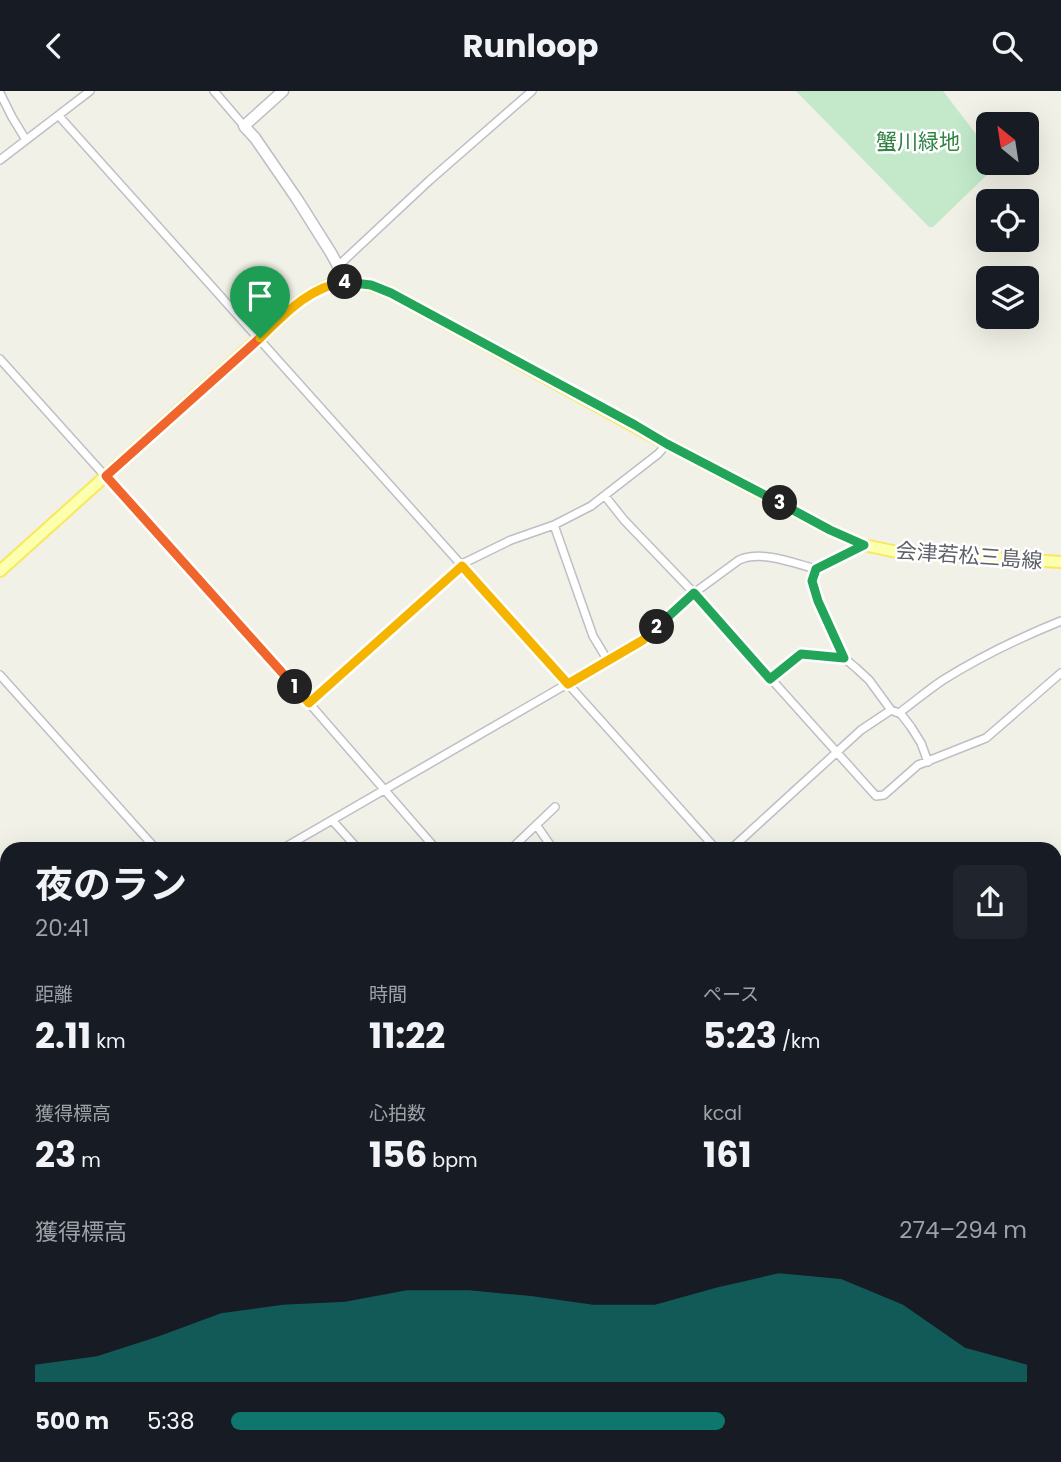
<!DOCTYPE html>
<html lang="ja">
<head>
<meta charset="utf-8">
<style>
	body { margin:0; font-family:Poppins,"Noto Sans JP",sans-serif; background:#20242c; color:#f1f3f6; height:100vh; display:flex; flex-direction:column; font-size:26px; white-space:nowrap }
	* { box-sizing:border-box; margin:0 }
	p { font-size:23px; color:#9ea1a6 }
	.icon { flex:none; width:38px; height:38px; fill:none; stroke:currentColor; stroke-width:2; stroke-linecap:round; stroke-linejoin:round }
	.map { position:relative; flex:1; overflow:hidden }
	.panel { position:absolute; left:0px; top:751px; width:1062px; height:621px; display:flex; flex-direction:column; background:#171b24; border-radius:21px 21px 0 0; box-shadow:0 7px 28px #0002 }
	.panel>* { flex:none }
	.needle { width:46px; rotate:330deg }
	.controls { position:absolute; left:976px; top:21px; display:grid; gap:14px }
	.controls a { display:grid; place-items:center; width:63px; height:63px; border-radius:10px; background:#171b24; box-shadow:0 7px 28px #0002; font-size:35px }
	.pin { position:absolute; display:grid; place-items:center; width:60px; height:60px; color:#fff; margin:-72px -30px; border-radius:50% 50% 50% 0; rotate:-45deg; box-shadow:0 0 7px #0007 }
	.pin .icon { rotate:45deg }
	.km { position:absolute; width:35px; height:35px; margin:-18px; border-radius:50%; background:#222; color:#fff; font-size:19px; line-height:35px; text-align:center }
	.round { display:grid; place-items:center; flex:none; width:74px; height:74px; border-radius:10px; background:#20242c }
	.overview { display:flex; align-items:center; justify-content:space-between; height:119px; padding:0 35px }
	h1 { font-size:38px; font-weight:700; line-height:52px }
	.metrics { display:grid; grid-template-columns:repeat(3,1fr); gap:10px; height:119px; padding:7px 35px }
	.metrics div { display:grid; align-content:center }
	.metrics b { font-size:35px; font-weight:700 }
	.metrics small { font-size:19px; font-weight:400 }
	.metrics p { font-size:19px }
	.chart { height:196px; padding:14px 35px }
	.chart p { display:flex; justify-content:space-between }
	.chart svg { width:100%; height:126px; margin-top:7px; fill:#0f766e; opacity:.7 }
	ul { padding:0 35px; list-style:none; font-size:23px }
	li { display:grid; grid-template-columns:112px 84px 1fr; align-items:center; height:52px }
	li i { height:18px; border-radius:9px; background:#0f766e }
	header { display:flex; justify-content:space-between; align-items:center; height:91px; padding:0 35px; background:#171b24; font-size:32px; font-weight:700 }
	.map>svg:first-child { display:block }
	.education { fill:#e1e0d5 }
	.green { fill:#c3e9ca }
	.park { fill:url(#park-tufts) }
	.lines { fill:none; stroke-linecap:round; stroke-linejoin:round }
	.street-casing { stroke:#bebfc6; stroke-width:10 }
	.secondary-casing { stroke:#bcbec5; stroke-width:13 }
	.primary-casing { stroke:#f7e95a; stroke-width:14 }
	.street { stroke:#fff; stroke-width:7 }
	.secondary { stroke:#fff; stroke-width:10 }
	.primary { stroke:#fcffae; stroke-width:10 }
	.split-1-casing { stroke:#fff; stroke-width:14 }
	.split-2-casing { stroke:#fff; stroke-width:14 }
	.split-3-casing { stroke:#fff; stroke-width:14 }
	.split-4-casing { stroke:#fff; stroke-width:14 }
	.split-5-casing { stroke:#fff; stroke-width:14 }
	.split-1 { stroke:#f0652b; stroke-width:9 }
	.split-2 { stroke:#f5b400; stroke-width:9 }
	.split-3 { stroke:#22a559; stroke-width:9 }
	.split-4 { stroke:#22a559; stroke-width:9 }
	.split-5 { stroke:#f5b400; stroke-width:9 }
	.labels { text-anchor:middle; stroke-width:5; stroke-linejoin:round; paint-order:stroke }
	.park-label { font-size:21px; fill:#318345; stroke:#fff }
	.street-label { font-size:21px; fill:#5e6068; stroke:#fff }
</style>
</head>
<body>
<header><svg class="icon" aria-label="back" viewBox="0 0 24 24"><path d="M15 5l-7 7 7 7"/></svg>Runloop<svg class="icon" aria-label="search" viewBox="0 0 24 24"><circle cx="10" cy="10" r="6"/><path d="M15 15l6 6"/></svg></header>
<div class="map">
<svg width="1061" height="1371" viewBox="0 0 1061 1371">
	<defs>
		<pattern id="park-tufts" width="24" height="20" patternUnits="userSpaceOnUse" patternTransform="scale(1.75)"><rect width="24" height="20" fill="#c3e9ca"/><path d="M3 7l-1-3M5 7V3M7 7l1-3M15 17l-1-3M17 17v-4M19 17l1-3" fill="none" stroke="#a2c0a8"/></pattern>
	</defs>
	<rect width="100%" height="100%" fill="#f1f1e7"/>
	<!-- education -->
	<path class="education" d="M 611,1365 L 693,1365 L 698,1371 L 604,1371 Z"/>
	<!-- green -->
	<path class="green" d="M 796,0 L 943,0 L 989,60 L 989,72 L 994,72 L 992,79 L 933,136 L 929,136 Z"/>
	<!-- park -->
	<path class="park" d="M 283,1365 L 409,1365 L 414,1371 L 289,1371 Z"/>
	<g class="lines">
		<defs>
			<path id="street" d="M 214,0 L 244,35
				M 0,2 L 12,26 L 26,49
				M 59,25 L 716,758
				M 0,69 L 90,0
				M 338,175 L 430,89 L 532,0
				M 0,268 L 309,612 L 436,758
				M 605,405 L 624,429 L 694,502 L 876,705 L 884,704 L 918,674 L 986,647 L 1061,582
				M 554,434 L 593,545 L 608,570
				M 844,567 L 819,510 L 812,490 L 816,478 L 864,454
				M 0,584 L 156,758
				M 770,588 L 801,563 L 844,567 L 856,577 L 869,589 L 891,619 L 901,623 L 911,636 L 921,652 L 928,671
				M 309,612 L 466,471 L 511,449 L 554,434 L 591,415 L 658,363 L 667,353
				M 899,622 C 914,611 928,599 943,589 C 980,566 1021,546 1061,530
				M 332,729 L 358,758
				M 537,735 L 553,758
				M 282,758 L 643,549 L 694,502 L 739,469 C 762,459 793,472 816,478
				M 511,758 L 555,716
				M 731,758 L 861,639 L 891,619
				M 0,917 L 7,913
				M 0,1011 L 7,1009
				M 0,1129 L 7,1123
				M 1055,1139 L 1061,1145
				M 0,1207 L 7,1215
				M 141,1365 L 146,1371
				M 701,1365 L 706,1371
				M 979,1365 L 984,1371
				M 47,1371 L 54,1365
				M 496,1371 L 502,1365
				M 595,1371 L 602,1365"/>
			<path id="secondary" d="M 283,0 L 244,35 L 255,47 L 297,108 L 331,162 L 342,182 L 343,191
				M 1055,1223 L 1061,1217
				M 879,1371 L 886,1365"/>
			<path id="primary" d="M 0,480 L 299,211 C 332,187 353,186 391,202 L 667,353 L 830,439 L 864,454 L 897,461 L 1061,471
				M 0,895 L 7,903
				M 420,1365 L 426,1371"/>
		</defs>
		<!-- street casing -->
		<use href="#street" class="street-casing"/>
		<!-- secondary casing -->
		<use href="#secondary" class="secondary-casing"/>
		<!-- primary casing -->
		<use href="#primary" class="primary-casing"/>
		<!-- street -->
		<use href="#street" class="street"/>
		<!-- secondary -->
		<use href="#secondary" class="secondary"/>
		<!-- primary -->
		<use href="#primary" class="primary"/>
	</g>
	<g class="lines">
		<defs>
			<path id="split-1" d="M 260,247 L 106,385 L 295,596"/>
			<path id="split-2" d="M 295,596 L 309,612 L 462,475 L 568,593 L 643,549 L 657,536"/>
			<path id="split-3" d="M 657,536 L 694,502 L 770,588 L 801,563 L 844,567 L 818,510 L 812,490 L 816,478 L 864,454 L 830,439 L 780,412"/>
			<path id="split-4" d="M 345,191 L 371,194 L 391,202 L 635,334 L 667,353 L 780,412"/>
			<path id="split-5" d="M 260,247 C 285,223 309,196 345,191"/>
		</defs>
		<!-- split-1 casing -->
		<use href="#split-1" class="split-1-casing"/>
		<!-- split-2 casing -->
		<use href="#split-2" class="split-2-casing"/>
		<!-- split-3 casing -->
		<use href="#split-3" class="split-3-casing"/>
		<!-- split-4 casing -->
		<use href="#split-4" class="split-4-casing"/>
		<!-- split-5 casing -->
		<use href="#split-5" class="split-5-casing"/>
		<!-- split-1 -->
		<use href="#split-1" class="split-1"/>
		<!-- split-2 -->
		<use href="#split-2" class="split-2"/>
		<!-- split-3 -->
		<use href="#split-3" class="split-3"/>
		<!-- split-4 -->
		<use href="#split-4" class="split-4"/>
		<!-- split-5 -->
		<use href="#split-5" class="split-5"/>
	</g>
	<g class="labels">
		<!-- park labels -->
		<g class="park-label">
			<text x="918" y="58">蟹川緑地</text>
		</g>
		<!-- street labels -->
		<g class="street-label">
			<text transform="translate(969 465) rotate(4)" y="7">会津若松三島線</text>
		</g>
	</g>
</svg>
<div class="controls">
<a><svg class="needle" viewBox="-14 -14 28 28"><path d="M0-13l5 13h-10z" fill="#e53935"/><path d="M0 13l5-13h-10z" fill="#9ea1a6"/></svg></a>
<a><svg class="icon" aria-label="locate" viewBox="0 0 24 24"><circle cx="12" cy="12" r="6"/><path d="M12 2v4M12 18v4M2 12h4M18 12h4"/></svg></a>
<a><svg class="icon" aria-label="layers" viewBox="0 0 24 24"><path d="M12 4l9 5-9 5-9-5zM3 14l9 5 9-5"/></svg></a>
</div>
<div class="pin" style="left:260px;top:247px;background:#1e9e55"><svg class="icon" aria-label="arrive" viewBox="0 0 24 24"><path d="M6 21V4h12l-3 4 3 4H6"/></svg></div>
<b class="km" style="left:295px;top:596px">1</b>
<b class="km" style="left:657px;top:536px">2</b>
<b class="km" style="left:780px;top:412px">3</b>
<b class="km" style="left:345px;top:191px">4</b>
<section class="panel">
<div class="overview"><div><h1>夜のラン</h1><p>20:41</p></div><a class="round"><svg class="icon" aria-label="share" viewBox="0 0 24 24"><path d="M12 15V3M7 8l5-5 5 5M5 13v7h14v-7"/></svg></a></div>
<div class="metrics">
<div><p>距離</p><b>2.11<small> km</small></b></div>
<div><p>時間</p><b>11:22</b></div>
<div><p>ペース</p><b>5:23<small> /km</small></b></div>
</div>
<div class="metrics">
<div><p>獲得標高</p><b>23<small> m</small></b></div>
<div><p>心拍数</p><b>156<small> bpm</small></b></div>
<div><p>kcal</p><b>161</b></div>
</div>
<div class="chart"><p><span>獲得標高</span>274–294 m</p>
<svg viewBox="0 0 160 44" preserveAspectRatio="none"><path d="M0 44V38L10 35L20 28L30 20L40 17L50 16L60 12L70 12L80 14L90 17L100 17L110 11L120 6L130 8L140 17L150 32L160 38V44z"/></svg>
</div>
<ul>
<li><b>500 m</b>5:38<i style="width:62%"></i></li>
</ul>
</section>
</div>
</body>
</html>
